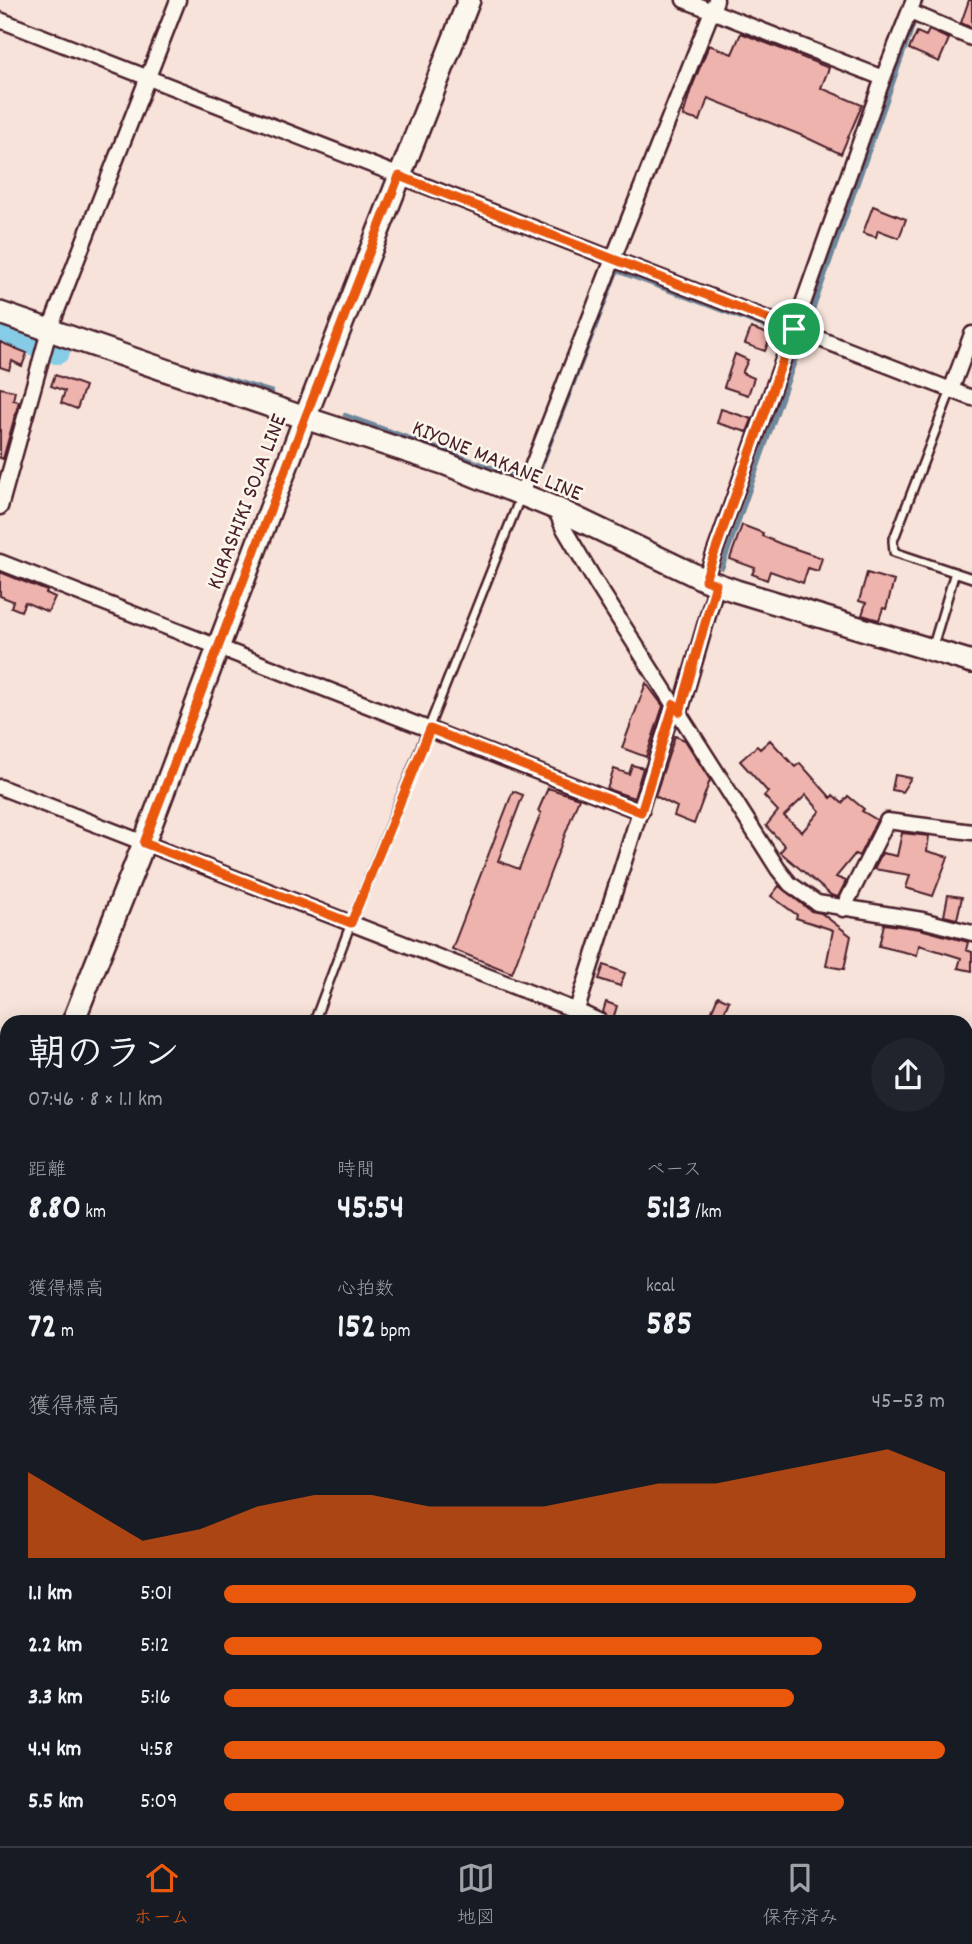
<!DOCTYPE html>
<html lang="ja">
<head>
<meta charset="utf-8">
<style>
	body { margin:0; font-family:Dekko,"Klee One",sans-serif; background:#20242c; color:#f1f3f6; height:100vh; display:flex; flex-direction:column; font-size:26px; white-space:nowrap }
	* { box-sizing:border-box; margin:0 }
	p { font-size:23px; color:#9ea1a6 }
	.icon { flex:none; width:38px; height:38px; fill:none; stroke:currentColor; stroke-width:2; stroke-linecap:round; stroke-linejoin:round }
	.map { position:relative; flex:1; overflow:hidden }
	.sheet { position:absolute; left:0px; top:1015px; width:973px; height:831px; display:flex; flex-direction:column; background:#171b24; border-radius:21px 21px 0 0; box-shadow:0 4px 18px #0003 }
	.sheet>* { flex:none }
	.pin { position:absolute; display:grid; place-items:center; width:60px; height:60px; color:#fff; margin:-30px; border:4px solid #fff; border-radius:50%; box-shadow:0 2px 7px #0007 }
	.round { display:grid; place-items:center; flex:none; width:74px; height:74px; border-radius:37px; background:#20242c }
	.summary { display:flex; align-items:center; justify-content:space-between; height:119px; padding:0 28px }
	h1 { font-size:38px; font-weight:700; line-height:52px }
	.stats { display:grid; grid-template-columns:repeat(3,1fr); gap:10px; height:119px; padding:7px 28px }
	.stats div { display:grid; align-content:center }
	.stats b { font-size:35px; font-weight:700 }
	.stats small { font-size:19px; font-weight:400 }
	.stats p { font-size:19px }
	.chart { height:196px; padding:14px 28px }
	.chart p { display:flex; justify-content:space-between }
	.chart svg { width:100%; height:126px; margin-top:7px; fill:#ea580c; opacity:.7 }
	ul { padding:0 28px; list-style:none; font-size:23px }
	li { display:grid; grid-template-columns:112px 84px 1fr; align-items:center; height:52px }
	li i { height:18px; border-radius:9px; background:#ea580c }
	.tab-bar { display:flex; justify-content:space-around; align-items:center; height:98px; border-top:2px solid #363941; background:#171b24; font-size:19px; color:#9ea1a6 }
	.tab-bar a { display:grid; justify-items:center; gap:4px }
	.tab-bar .on { color:#ea580c }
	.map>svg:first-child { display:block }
	.green { fill:#c6d488; stroke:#887a5a; stroke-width:2 }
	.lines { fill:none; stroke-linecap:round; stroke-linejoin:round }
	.stream { stroke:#6e879c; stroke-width:4.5 }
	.river { stroke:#86cce7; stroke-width:26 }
	.building { fill:#efb3ad; stroke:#4a1f2b; stroke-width:2; fill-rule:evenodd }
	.lane-casing { stroke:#4a1f2b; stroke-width:12 }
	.street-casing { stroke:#4a1f2b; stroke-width:19 }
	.secondary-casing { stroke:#4a1f2b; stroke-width:26 }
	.path { stroke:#4a1f2b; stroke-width:2.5; stroke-dasharray:7 5; stroke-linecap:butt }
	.lane { stroke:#fbf7ec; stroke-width:7 }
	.street { stroke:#fbf7ec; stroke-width:14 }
	.secondary { stroke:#fbf7ec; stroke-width:21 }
	.route-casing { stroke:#fff; stroke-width:14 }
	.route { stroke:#ea580c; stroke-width:9 }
	.labels { text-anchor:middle; stroke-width:5; stroke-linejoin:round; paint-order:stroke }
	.street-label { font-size:23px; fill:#4a1f2b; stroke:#fbf7ec }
</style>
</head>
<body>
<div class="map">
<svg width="972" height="1846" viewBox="0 0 972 1846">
	<rect width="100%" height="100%" fill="#f7e3d9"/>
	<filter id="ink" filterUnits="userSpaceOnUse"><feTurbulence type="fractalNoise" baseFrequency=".0143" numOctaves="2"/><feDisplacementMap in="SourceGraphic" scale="14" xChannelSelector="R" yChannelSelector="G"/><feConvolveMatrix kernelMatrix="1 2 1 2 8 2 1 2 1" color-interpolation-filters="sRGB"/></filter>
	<g filter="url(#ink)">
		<!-- green -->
		<path class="green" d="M 972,1766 L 972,1846 L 937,1846 L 939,1839 L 966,1839 L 966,1769 Z"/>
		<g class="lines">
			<!-- stream -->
			<path class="stream" d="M 57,351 L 58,349
				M 186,366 L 272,392
				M 345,415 L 513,475
				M 538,475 L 617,271 L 782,333
				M 722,568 L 922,0"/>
			<!-- river -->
			<path class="river" d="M 0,330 L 57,351"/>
		</g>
		<!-- building -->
		<path class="building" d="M 969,0 L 972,0 L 972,28 L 961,23 Z
			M 929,30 L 949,39 L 939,62 L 909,49 L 917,32 L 926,36 Z
			M 741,33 L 829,68 L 821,88 L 862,105 L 841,154 L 803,136 L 708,98 L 700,121 L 683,116 L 690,92 L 709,45 L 732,54 Z
			M 873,206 L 906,219 L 899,238 L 878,230 L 876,237 L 863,233 Z
			M 751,328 L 771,335 L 765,351 L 745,344 Z
			M 0,342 L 27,353 L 22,366 L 12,361 L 9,370 L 0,367 Z
			M 735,354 L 748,360 L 742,373 L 754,378 L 748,395 L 724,387 Z
			M 55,375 L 85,386 L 77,409 L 61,403 L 65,391 L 51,386 Z
			M 0,388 L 15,391 L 13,400 L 19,401 L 3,459 L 0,458 Z
			M 721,409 L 752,419 L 747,432 L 717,423 Z
			M 742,525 L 763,533 L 762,536 L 781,544 L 822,558 L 818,571 L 808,568 L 803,583 L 770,571 L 767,580 L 752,574 L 755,568 L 730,559 Z
			M 0,572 L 47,591 L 46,593 L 55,597 L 48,612 L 25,602 L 21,611 L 11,607 L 13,601 L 0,596 Z
			M 867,573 L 894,581 L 886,609 L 883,608 L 879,620 L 862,615 L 866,603 L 859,601 Z
			M 646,683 L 663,706 L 646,757 L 622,748 Z
			M 675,736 L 685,740 L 710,780 L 694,824 L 674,816 L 677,807 L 655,796 Z
			M 770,740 L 795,767 L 800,763 L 831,798 L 833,795 L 842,803 L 848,796 L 864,809 L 862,811 L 877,820 L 859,856 L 855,854 L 836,877 L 846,881 L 838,897 L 831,895 L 780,852 L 785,846 L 766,826 L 778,811 L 764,796 L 768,792 L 740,761 L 757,746 L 760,749 ZM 806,795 L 820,811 L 802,832 L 784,816 Z
			M 632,765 L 643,768 L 634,798 L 607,789 L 614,769 L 629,774 Z
			M 895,775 L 911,778 L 902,792 L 892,790 Z
			M 548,788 L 579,798 L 512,973 L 452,949 L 513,791 L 523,795 L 498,861 L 519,869 L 541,813 L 538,811 Z
			M 902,833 L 929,836 L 927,851 L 948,857 L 933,896 L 906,888 L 910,875 L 874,869 L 882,853 L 897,856 Z
			M 779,886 L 811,911 L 821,913 L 851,936 L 844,969 L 826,966 L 833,930 L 796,918 L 797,915 L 771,896 Z
			M 948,895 L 962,897 L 957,919 L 944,916 Z
			M 884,924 L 920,929 L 968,942 L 966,950 L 972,952 L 972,971 L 958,968 L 961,958 L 919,945 L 917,955 L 879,946 Z
			M 604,965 L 625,973 L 620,986 L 599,979 Z
			M 718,996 L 729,1001 L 720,1022 L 707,1022 Z
			M 606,1002 L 617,1006 L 612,1022 L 603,1012 Z"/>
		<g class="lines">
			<defs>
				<path id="lane" d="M 951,390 L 893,541 L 894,552 L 972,578
					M 932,649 L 955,572
					M 314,1022 L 351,923 L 520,498"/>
				<path id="street" d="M 716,0 L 712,11 L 883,78
					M 910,12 L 972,38
					M 0,20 L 613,259 L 712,11 L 684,0
					M 951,390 L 972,334
					M 522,493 L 613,259 L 972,398
					M 0,507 L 49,331 L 178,0
					M 555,508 L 563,527 L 598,586 L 778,869 L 790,884 L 817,903 L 922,920 L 972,933
					M 0,562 L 641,812
					M 705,580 L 883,78 L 914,0
					M 680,712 L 717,584
					M 0,787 L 577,1011 L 601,1022
					M 843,909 L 887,821 L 972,832
					M 573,1022 L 674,704
					M 0,1064 L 7,1067
					M 966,1151 L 972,1150
					M 0,1319 L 7,1322
					M 966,1435 L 972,1440
					M 0,1558 L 7,1560
					M 966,1654 L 972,1663
					M 0,1795 L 7,1797
					M 112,1839 L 130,1846
					M 206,1846 L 209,1839"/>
				<path id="secondary" d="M 0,313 L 305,418 L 446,464 L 555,508 L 705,580 L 736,591 L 972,662
					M 73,1022 L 144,843 L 305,418 L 469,0
					M 0,1207 L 7,1189"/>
			</defs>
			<!-- lane casing -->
			<use href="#lane" class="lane-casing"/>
			<!-- street casing -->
			<use href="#street" class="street-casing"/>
			<!-- secondary casing -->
			<use href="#secondary" class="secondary-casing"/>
			<!-- path -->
			<path class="path" d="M 966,1496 L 972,1489
				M 966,1598 L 972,1602"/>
			<!-- lane -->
			<use href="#lane" class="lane"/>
			<!-- street -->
			<use href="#street" class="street"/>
			<!-- secondary -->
			<use href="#secondary" class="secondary"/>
		</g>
	</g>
	<g class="lines" filter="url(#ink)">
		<defs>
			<path id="route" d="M 399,176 L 794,329 L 705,580 L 716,584 L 680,712 L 674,704 L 641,812 L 430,729 L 351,923 L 144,843 L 305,418 Z"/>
		</defs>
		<!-- route casing -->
		<use href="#route" class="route-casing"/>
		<!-- route -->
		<use href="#route" class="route"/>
	</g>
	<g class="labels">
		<!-- street labels -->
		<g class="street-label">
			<text transform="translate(498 459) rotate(22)" y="8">KIYONE MAKANE LINE</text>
			<text transform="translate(245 501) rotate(-69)" y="8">KURASHIKI SOJA LINE</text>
		</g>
	</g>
</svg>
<div class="pin" style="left:794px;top:329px;background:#1e9e55"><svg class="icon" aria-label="arrive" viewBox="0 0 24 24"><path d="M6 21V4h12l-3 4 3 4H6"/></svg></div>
<section class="sheet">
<div class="summary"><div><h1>朝のラン</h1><p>07:46 · 8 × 1.1 km</p></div><a class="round"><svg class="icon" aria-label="share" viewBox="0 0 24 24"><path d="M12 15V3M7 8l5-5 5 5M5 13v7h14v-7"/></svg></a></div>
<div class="stats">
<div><p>距離</p><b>8.80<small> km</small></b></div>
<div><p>時間</p><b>45:54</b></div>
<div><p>ペース</p><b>5:13<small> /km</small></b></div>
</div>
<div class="stats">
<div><p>獲得標高</p><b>72<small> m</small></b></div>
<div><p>心拍数</p><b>152<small> bpm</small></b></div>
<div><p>kcal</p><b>585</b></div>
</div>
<div class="chart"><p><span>獲得標高</span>45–53 m</p>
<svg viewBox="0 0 160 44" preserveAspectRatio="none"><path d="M0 44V14L10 26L20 38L30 34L40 26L50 22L60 22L70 26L80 26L90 26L100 22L110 18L120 18L130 14L140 10L150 6L160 14V44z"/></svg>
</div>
<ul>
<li><b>1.1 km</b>5:01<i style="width:96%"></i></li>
<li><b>2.2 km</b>5:12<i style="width:83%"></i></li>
<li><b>3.3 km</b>5:16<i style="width:79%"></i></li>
<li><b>4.4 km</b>4:58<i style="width:100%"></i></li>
<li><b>5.5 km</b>5:09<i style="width:86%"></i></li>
</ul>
</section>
</div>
<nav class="tab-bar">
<a class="on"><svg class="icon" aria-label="home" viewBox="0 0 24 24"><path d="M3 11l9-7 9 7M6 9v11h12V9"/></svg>ホーム</a>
<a><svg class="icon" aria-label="map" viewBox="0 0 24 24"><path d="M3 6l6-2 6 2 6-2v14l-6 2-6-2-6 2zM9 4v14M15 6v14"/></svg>地図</a>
<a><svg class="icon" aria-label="saved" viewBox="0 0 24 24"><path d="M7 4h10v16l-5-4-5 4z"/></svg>保存済み</a>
</nav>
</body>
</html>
